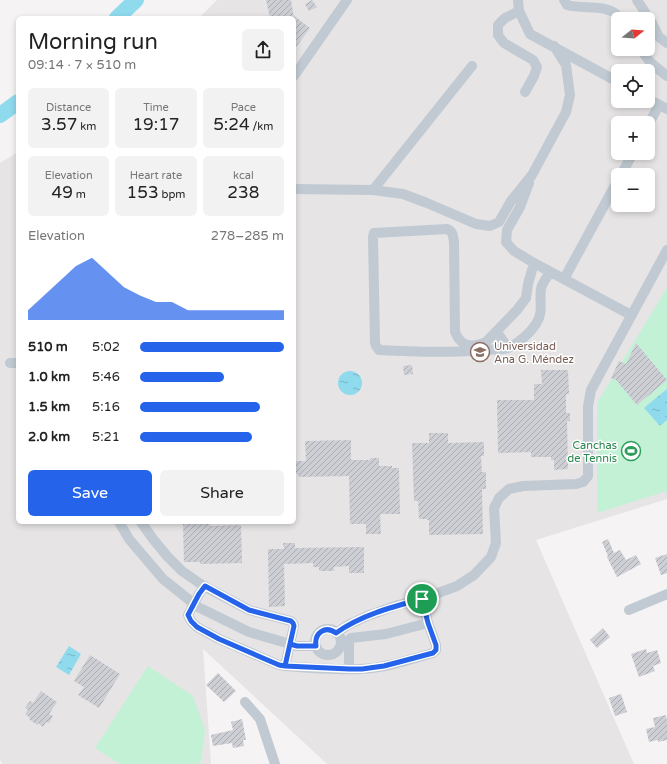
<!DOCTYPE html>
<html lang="en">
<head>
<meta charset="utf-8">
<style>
	body { margin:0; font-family:"Varela Round",sans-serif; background:#f2f2f2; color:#222; height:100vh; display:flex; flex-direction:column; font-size:15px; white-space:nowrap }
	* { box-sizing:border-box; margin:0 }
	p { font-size:13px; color:#767676 }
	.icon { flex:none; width:22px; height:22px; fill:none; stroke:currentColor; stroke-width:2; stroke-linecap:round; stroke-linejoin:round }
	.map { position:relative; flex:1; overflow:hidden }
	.details { position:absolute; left:16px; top:16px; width:280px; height:508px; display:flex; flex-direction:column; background:#fff; border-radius:6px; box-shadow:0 2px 6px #0003 }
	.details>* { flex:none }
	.needle { width:26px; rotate:73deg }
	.fabs { position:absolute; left:611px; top:12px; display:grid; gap:8px }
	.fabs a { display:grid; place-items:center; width:44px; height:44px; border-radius:6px; background:#fff; box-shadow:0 2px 6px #0003; font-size:20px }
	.pin { position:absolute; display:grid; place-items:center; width:34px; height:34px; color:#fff; margin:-17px; border:2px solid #fff; border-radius:50%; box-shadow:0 1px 4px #0007 }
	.round { display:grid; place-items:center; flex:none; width:42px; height:42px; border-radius:6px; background:#f2f2f2 }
	.headline { display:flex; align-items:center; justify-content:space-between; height:68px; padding:0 12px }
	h1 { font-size:22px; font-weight:600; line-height:30px }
	.figures { display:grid; grid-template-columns:repeat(3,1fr); gap:6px; height:68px; padding:4px 12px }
	.figures div { display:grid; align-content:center; border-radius:6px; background:#f2f2f2; text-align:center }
	.figures b { font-size:17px; font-weight:600 }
	.figures small { font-size:11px; font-weight:400 }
	.figures p { font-size:11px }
	.chart { height:112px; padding:8px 12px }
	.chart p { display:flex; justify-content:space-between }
	.chart svg { width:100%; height:72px; margin-top:4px; fill:#2563eb; opacity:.7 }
	.action { display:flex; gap:8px; margin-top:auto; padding:8px 12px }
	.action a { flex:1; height:46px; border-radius:6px; background:#2563eb; color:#fff; font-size:16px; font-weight:600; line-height:46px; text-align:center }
	.action a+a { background:#f2f2f2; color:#222 }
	ul { padding:0 12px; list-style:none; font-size:13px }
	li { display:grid; grid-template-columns:64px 48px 1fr; align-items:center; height:30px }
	li i { height:10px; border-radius:5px; background:#2563eb }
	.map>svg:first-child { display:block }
	.education { fill:#e6e4e5; fill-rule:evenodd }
	.pitch { fill:#c3f1d5 }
	.water { fill:url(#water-ripples) }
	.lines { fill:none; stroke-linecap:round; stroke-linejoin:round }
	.river { stroke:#90daee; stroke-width:16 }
	.building { fill:url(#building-hatch) }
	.minor { stroke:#c1cad2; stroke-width:10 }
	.route-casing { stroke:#fff; stroke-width:8 }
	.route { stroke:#2563eb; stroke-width:5 }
	.labels { text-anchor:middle; stroke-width:3; stroke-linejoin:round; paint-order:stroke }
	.education-label { font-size:11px; fill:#785e54; stroke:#fff; text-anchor:start }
	.leisure-label { font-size:11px; fill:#27864d; stroke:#fff; text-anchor:end }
</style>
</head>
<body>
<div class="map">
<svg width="667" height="764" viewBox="0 0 667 764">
	<defs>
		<pattern id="water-ripples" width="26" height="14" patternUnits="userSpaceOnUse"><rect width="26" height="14" fill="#90daee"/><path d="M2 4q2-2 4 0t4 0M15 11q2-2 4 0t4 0" fill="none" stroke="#78b4c4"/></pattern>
		<pattern id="building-hatch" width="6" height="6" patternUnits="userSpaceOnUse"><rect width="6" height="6" fill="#cdcfd5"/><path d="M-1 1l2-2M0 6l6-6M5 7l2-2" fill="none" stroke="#a8abb0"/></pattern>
	</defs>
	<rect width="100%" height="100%" fill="#f5f3f3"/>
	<!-- education -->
	<path class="education" d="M 217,0 L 667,0 L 667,499 L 536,540 L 634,764 L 329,764 L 326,763 L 203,649 L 211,764 L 2,764 L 0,759 L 0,163 L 18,152 L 18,522 L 294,522 L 294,18 L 199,18 ZM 618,19 L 648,19 L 648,49 L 618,49 ZM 618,71 L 648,71 L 648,101 L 618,101 ZM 618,123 L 648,123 L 648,153 L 618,153 ZM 618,175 L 648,175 L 648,205 L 618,205 Z"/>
	<!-- pitch -->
	<path class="pitch" d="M 667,288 L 667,491 L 597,513 L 597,446 L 595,442 L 597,440 L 598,401 Z
		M 148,666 L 193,696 L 205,730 L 201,761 L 199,764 L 120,764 L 95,748 Z"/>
	<!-- water -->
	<path class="water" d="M338 383a12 12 0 1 1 24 0a12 12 0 1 1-24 0Z
		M 667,389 L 667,420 L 660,426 L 644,408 Z
		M 69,646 L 81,654 L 69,675 L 56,667 Z"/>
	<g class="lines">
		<!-- river -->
		<path class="river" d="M 117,18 L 136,0
			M 0,115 L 18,102"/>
	</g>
	<!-- building -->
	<path class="building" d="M 266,0 L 291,0 L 294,18 L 270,18 Z
		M 312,0 L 317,7 L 309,11 L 305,4 Z
		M 294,16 L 310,28 L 294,50 Z
		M 636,343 L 667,380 L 637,405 L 616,380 L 611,378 L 619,361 L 626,364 Z
		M 412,365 L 413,374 L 404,375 L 403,366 Z
		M 541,370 L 568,370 L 569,394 L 566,394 L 566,413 L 570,413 L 570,421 L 567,421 L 568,469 L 554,470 L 554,460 L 551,460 L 551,457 L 531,457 L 531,452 L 498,453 L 497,400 L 534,400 L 534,384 L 542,384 Z
		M 429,433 L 448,433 L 448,443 L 484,442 L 484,456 L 481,456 L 482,472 L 486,472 L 486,489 L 482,489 L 483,534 L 429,535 L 429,520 L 427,520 L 427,519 L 419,519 L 418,501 L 414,501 L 412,443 L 429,443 Z
		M 351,440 L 351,460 L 370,460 L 370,458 L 379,458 L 379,466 L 392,466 L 392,468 L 399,468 L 400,514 L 380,514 L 381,534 L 366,534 L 366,524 L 350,524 L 349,476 L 299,477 L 298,474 L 294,474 L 294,461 L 306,461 L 305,441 Z
		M 183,522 L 210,522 L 210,526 L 241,525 L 242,563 L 200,564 L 200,562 L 184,562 Z
		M 608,539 L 614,553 L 620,550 L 626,560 L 636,555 L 641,564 L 617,577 L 607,557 L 608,556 L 602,542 Z
		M 283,543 L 295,543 L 295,548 L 364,547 L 364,573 L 349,573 L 349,566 L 334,567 L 334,571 L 319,571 L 319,567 L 313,567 L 313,563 L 284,564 L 285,606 L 269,607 L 268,549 L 284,549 Z
		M 667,554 L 667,573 L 661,575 L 655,558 Z
		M 603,628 L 610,637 L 597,648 L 590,640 Z
		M 646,649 L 647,653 L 657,650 L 661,663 L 653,666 L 655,671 L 639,677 L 631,654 Z
		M 90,655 L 120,674 L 99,708 L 78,695 L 84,687 L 74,681 Z
		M 218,673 L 236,691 L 224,702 L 206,685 Z
		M 41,691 L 57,702 L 49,714 L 53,716 L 49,723 L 46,722 L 43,727 L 38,723 L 37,725 L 29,719 L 30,718 L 25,714 L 28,710 L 25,708 L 30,701 L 33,703 Z
		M 621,694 L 627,712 L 615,716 L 609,698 Z
		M 666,715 L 667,721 L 667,740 L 658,742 L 658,740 L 649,742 L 646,729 L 655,727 L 653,718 Z
		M 242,719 L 246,740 L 243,740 L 244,746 L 233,748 L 232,743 L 213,746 L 211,735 L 233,730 L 231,722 Z"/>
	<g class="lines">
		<!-- minor -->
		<path class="minor" d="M 518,0 L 519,11 L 530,34 L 618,82
			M 564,0 L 567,5 C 581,9 600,5 611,11 C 615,12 618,16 621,19
			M 637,0 L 652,23 L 659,37 L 667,43
			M 519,11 L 505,18 L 498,25 L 498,35 L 504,43 L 533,60 L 537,67 L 534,76 L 525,92
			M 640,49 L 651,63 L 667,76
			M 294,76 L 347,0
			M 648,99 L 667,109
			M 648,125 L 659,105
			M 621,175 L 633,153
			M 529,183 L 520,207 L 507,230 L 506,242 L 514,251 L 534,263 L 631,315
			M 294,189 L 373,190 L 472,66
			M 373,190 L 403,194 L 427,203 L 476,224 L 490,226 L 499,222 L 511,201 L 532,175 L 566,112 L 570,95 L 566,65 L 554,46
			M 534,263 L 528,284 L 526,298 L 517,310 L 486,342 C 472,348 461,347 455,332 L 454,242 C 453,236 453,231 447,229 L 374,233 L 373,237 L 375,343 L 376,346 L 379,350 C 415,352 451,353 487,350 C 493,349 502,350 508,348 C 518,344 530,333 536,324 C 544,312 539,302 541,289 C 542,283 547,277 550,273
			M 564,279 L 618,180
			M 497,332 L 508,348
			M 10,363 L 18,363
			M 119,522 L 129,539 L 163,579 L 198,607 L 249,632 L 297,646 L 316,646
			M 141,522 L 153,539 L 167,556 L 182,571 L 202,585 L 249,610 L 291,621 L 293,623 L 294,626 L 285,666
			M 205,586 L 199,594 L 188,615 L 191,621 L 197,627 L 219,639 L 279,665 L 285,666 C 310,668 336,670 360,669 C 385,668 409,660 433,653 L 436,650 L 436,645 L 428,623 L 422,599
			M 629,610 L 667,594
			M315 642a13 13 0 1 1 26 0a13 13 0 1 1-26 0Z
			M 336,633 L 348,625 L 367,616 L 398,605 L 422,599 L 457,586 L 474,575 L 491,557 L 496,543 L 494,508 L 499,498 L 509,489 L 523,486 L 576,484 L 583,482 L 588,476 L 588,406 L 591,390 L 667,250
			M 349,669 L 349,640 L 351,638 L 386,634 L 428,623
			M 245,702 L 260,719 L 275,764"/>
	</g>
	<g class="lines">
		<defs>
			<path id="route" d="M 422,599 C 392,607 361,615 336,633 C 325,625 314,633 316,646 L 297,646 L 290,644 L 285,666 L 279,665 L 219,639 L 197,627 L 191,621 L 188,615 L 199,594 L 205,586 L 249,610 L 291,621 L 293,623 L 294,626 L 285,666 L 349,669 L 362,669 L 384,666 L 433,653 L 436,650 L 436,645 L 428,623 L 422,599"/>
		</defs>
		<!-- route casing -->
		<use href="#route" class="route-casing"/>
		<!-- route -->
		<use href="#route" class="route"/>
	</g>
	<!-- icons -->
	<defs>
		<symbol id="university-ring" viewBox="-11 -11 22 22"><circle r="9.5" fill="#fff" stroke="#8d6e63" stroke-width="1.5"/><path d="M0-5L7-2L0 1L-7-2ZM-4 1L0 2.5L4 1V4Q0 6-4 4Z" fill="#8d6e63"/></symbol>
		<symbol id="stadium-ring" viewBox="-11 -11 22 22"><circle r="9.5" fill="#fff" stroke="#2e9e5b" stroke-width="1.5"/><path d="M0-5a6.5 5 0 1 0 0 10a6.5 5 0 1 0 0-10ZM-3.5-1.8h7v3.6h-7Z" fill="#2e9e5b"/></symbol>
	</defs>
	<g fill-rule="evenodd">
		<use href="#university-ring" x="469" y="341" width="22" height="22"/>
		<use href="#stadium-ring" x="620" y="440" width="22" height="22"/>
	</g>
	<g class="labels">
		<!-- education labels -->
		<g class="education-label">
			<text x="494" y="350">Universidad<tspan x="494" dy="13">Ana G. Méndez</tspan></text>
		</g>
		<!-- leisure labels -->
		<g class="leisure-label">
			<text x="617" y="449">Canchas<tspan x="617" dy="13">de Tennis</tspan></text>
		</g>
	</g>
</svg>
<div class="fabs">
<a><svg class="needle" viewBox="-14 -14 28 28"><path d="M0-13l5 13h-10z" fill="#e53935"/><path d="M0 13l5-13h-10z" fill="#767676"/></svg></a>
<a><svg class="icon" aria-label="locate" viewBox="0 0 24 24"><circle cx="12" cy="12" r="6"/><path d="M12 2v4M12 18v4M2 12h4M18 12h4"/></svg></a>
<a>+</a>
<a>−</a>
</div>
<div class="pin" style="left:422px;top:599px;background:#1e9e55"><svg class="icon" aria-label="arrive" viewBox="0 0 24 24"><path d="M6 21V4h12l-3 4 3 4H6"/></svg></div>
<section class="details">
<div class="headline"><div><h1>Morning run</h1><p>09:14 · 7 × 510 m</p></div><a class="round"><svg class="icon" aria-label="share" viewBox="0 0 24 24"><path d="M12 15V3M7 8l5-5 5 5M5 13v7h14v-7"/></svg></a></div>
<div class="figures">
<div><p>Distance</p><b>3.57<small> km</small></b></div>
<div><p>Time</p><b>19:17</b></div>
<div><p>Pace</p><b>5:24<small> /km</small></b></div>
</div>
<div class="figures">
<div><p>Elevation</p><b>49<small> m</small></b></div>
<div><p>Heart rate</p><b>153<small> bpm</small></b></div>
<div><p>kcal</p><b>238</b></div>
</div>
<div class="chart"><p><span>Elevation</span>278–285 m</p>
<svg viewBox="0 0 160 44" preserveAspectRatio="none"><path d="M0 44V38L10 29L20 20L30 11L40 6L50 15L60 24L70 29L80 33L90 33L100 38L110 38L120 38L130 38L140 38L150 38L160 38V44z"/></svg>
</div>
<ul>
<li><b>510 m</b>5:02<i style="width:100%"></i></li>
<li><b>1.0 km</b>5:46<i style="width:58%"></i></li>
<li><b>1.5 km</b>5:16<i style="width:83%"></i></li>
<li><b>2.0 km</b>5:21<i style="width:78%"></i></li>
</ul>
<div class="action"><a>Save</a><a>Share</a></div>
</section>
</div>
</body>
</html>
